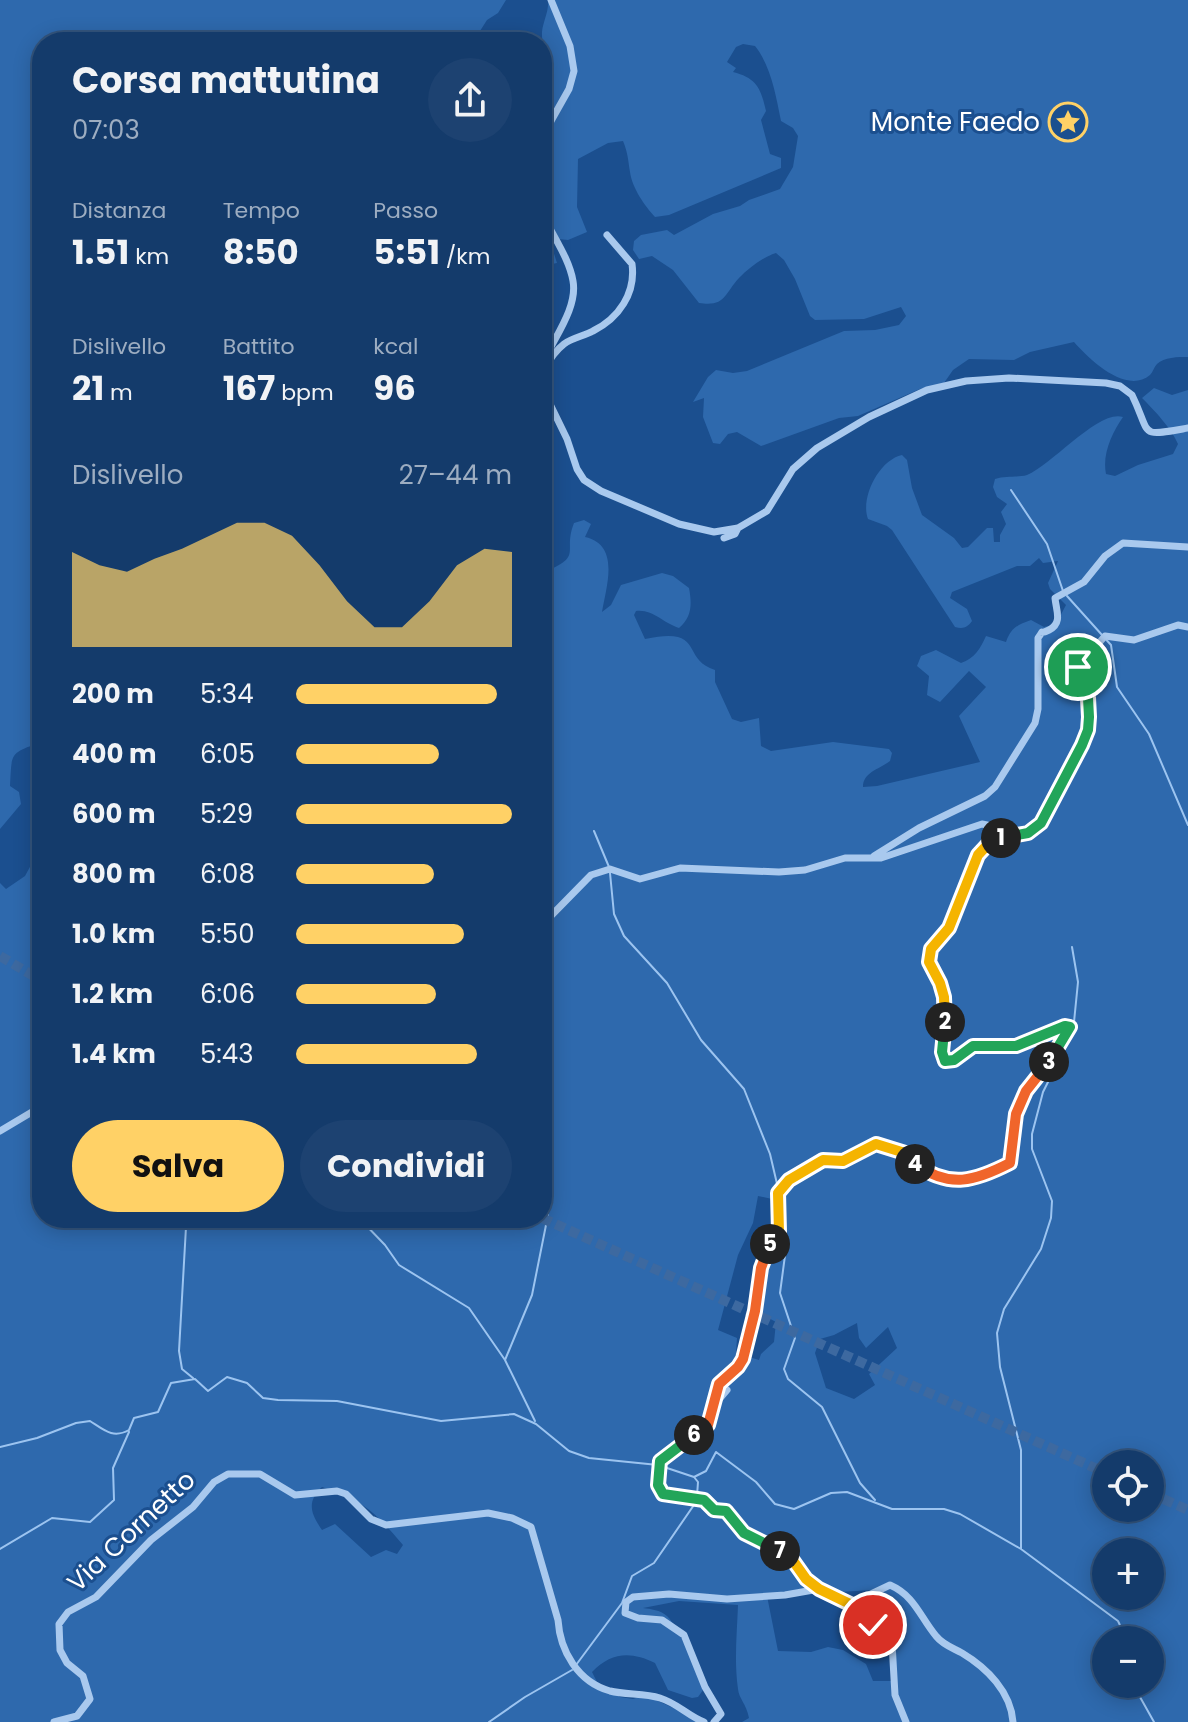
<!DOCTYPE html>
<html lang="it">
<head>
<meta charset="utf-8">
<style>
	body { margin:0; font-family:Poppins,sans-serif; background:#1d4271; color:#f1f3f6; height:100vh; display:flex; flex-direction:column; font-size:30px; white-space:nowrap }
	* { box-sizing:border-box; margin:0 }
	p { font-size:26px; color:#9dadc1 }
	.icon { flex:none; width:44px; height:44px; fill:none; stroke:currentColor; stroke-width:2; stroke-linecap:round; stroke-linejoin:round }
	.map { position:relative; flex:1; overflow:hidden }
	.details { position:absolute; left:32px; top:32px; width:520px; height:1196px; display:flex; flex-direction:column; background:#143b6b; border-radius:32px; box-shadow:0 4px 20px #0003,0 0 0 2px #33557e }
	.details>* { flex:none }
	.fabs { position:absolute; left:1092px; top:1450px; display:grid; gap:16px }
	.fabs a { display:grid; place-items:center; width:72px; height:72px; border-radius:50%; background:#143b6b; box-shadow:0 4px 20px #0003,0 0 0 2px #33557e; font-size:40px }
	.pin { position:absolute; display:grid; place-items:center; width:68px; height:68px; color:#fff; margin:-34px; border:4px solid #fff; border-radius:50%; box-shadow:0 2px 8px #0007 }
	.km { position:absolute; width:40px; height:40px; margin:-20px; border-radius:50%; background:#222; color:#fff; font-size:22px; line-height:40px; text-align:center }
	.round { display:grid; place-items:center; flex:none; width:84px; height:84px; border-radius:42px; background:#1d4271 }
	.summary { display:flex; align-items:center; justify-content:space-between; height:136px; padding:0 40px }
	h1 { font-size:36px; font-weight:700; line-height:60px }
	.metrics { display:grid; grid-template-columns:repeat(3,1fr); gap:12px; height:136px; padding:8px 40px }
	.metrics div { display:grid; align-content:center }
	.metrics b { font-size:34px; font-weight:700 }
	.metrics small { font-size:22px; font-weight:400 }
	.metrics p { font-size:22px }
	.chart { height:224px; padding:16px 40px }
	.chart p { display:flex; justify-content:space-between }
	.chart svg { width:100%; height:144px; margin-top:8px; fill:#ffd166; opacity:.7 }
	.button { display:flex; gap:16px; margin-top:auto; padding:16px 40px }
	.button a { flex:1; height:92px; border-radius:48px; background:#ffd166; color:#111; font-size:32px; font-weight:700; line-height:92px; text-align:center }
	.button a+a { background:#1d4271; color:#f1f3f6 }
	ul { padding:0 40px; list-style:none; font-size:26px }
	li { display:grid; grid-template-columns:128px 96px 1fr; align-items:center; height:60px }
	li i { height:20px; border-radius:10px; background:#ffd166 }
	.map>svg:first-child { display:block }
	.green { fill:#2e69ad; fill-rule:evenodd }
	.lines { fill:none; stroke-linecap:round; stroke-linejoin:round }
	.stream { stroke:#9cc4f0; stroke-width:2 }
	.highway-tunnel { stroke:#3d69a0; stroke-width:10; stroke-dasharray:10 5; stroke-linecap:butt }
	.minor { stroke:#a9c9ee; stroke-width:7 }
	.split-1-casing { stroke:#fff; stroke-width:16 }
	.split-2-casing { stroke:#fff; stroke-width:16 }
	.split-3-casing { stroke:#fff; stroke-width:16 }
	.split-4-casing { stroke:#fff; stroke-width:16 }
	.split-5-casing { stroke:#fff; stroke-width:16 }
	.split-6-casing { stroke:#fff; stroke-width:16 }
	.split-7-casing { stroke:#fff; stroke-width:16 }
	.split-8-casing { stroke:#fff; stroke-width:16 }
	.split-1 { stroke:#22a559; stroke-width:10 }
	.split-2 { stroke:#f5b400; stroke-width:10 }
	.split-3 { stroke:#22a559; stroke-width:10 }
	.split-4 { stroke:#f0652b; stroke-width:10 }
	.split-5 { stroke:#f5b400; stroke-width:10 }
	.split-6 { stroke:#f0652b; stroke-width:10 }
	.split-7 { stroke:#22a559; stroke-width:10 }
	.split-8 { stroke:#f5b400; stroke-width:10 }
	.labels { text-anchor:middle; stroke-width:6; stroke-linejoin:round; paint-order:stroke }
	.poi-label { font-size:26px; fill:#fff; stroke:#1b4f8f; text-anchor:end }
	.street-label { font-size:26px; fill:#fff; stroke:#1b4f8f }
</style>
</head>
<body>
<div class="map">
<svg width="1188" height="1722" viewBox="0 0 1188 1722">
	<rect width="100%" height="100%" fill="#1b4f8f"/>
	<!-- green -->
	<path class="green" d="M 0,0 L 506,0 L 498,13 L 487,20 L 473,42 L 42,42 L 42,716 L 41,742 C 9,754 12,752 10,786 L 19,792 L 21,804 L 0,829 Z
		M 548,0 L 1188,0 L 1188,357 C 1178,357 1164,357 1157,364 C 1154,367 1153,372 1150,375 C 1126,395 1089,359 1074,342 L 1030,352 L 1014,360 L 969,359 L 953,370 L 944,383 L 920,389 L 858,416 L 839,418 L 761,446 L 737,432 L 728,434 L 720,444 L 713,443 L 703,417 L 704,398 L 693,402 L 708,377 L 716,370 L 733,373 L 747,371 L 844,331 L 875,330 L 899,325 L 906,316 L 901,307 L 864,319 L 815,320 L 810,316 L 795,279 L 784,260 L 776,253 C 763,257 749,268 739,278 C 724,294 726,307 699,303 L 673,270 L 652,256 L 639,259 L 633,250 L 634,241 L 641,235 L 667,230 L 674,235 L 713,214 L 740,206 L 749,200 L 780,189 L 793,167 L 798,136 L 793,128 L 781,121 C 776,96 771,66 755,46 L 743,44 L 736,47 L 727,62 L 736,68 L 733,72 C 757,78 761,89 766,111 L 761,120 L 770,154 L 781,158 L 781,168 L 669,215 L 655,217 C 645,206 632,188 630,172 C 628,160 628,153 623,141 L 608,143 L 578,159 L 577,207 L 587,232 L 568,240 L 549,238 L 557,263 L 547,265 L 542,259 L 542,88 C 559,57 541,59 542,32 C 543,21 549,12 548,0 Z
		M 1154,388 L 1172,395 L 1188,390 L 1188,1722 L 742,1722 L 749,1718 C 746,1703 739,1699 738,1689 C 734,1661 737,1633 738,1605 L 679,1601 L 643,1608 C 651,1609 660,1610 667,1616 C 679,1627 698,1673 703,1690 L 698,1697 L 692,1698 L 668,1690 L 655,1663 C 631,1651 611,1652 592,1672 L 597,1682 L 620,1697 L 633,1699 L 645,1695 L 704,1722 L 0,1722 L 0,866 L 0,883 L 6,889 L 25,876 L 31,865 L 38,861 L 42,862 L 42,1218 L 542,1218 L 542,573 C 585,556 562,553 574,523 L 584,520 L 591,524 L 585,537 C 621,545 606,587 602,612 L 611,605 L 621,585 L 662,573 L 673,576 L 689,588 C 692,604 692,617 679,628 C 663,623 653,609 636,611 L 634,615 L 645,639 C 706,626 680,659 715,670 L 715,682 L 732,719 L 741,722 L 759,718 L 761,746 L 771,751 L 833,742 L 889,749 L 892,753 L 890,761 C 880,769 863,772 863,787 L 877,786 L 980,762 L 959,716 L 986,687 L 969,671 L 940,702 L 927,695 L 929,676 L 917,666 L 921,656 L 936,650 L 961,663 C 975,658 980,649 986,636 L 1006,642 C 1011,628 1017,625 1031,620 L 1044,627 L 1056,624 L 1066,605 L 1050,589 L 1048,583 L 1058,561 L 1043,563 L 1039,558 L 1030,566 L 1017,566 L 952,592 L 950,598 L 967,609 L 972,621 C 967,628 963,629 955,627 L 892,530 L 887,526 L 868,519 C 860,498 879,460 902,455 L 907,460 L 912,488 L 922,515 L 954,538 L 962,548 L 968,547 L 987,528 L 993,528 L 994,542 L 1000,542 L 1000,535 L 1006,524 L 1001,512 L 1007,504 L 997,497 L 993,487 L 995,479 C 1006,475 1017,478 1027,475 C 1053,464 1099,409 1123,417 C 1112,433 1102,454 1106,474 L 1115,476 L 1138,465 L 1173,454 L 1178,444 C 1172,429 1154,410 1142,398 ZM 758,1196 L 781,1201 L 774,1260 L 764,1266 L 759,1313 L 776,1322 L 774,1342 L 761,1354 L 759,1360 L 736,1353 L 737,1338 L 718,1330 L 738,1255 L 753,1223 ZM 857,1323 L 859,1338 L 866,1348 L 888,1327 L 897,1348 L 869,1374 L 875,1385 L 854,1399 L 826,1388 L 815,1353 L 820,1339 L 834,1335 ZM 1106,1464 L 1150,1464 L 1150,1508 L 1106,1508 ZM 322,1487 C 363,1500 376,1513 403,1545 L 397,1554 L 386,1550 L 371,1557 L 335,1524 L 322,1530 C 311,1514 306,1502 322,1487 ZM 1106,1552 L 1150,1552 L 1150,1596 L 1106,1596 ZM 874,1590 L 853,1603 L 886,1632 L 894,1644 L 895,1681 L 873,1681 L 866,1664 L 843,1650 L 828,1647 L 811,1652 L 778,1651 L 767,1596 ZM 1106,1640 L 1150,1640 L 1150,1684 L 1106,1684 Z"/>
	<g class="lines">
		<!-- stream -->
		<path class="stream" d="M 1011,490 L 1047,544 L 1063,591
			M 1067,596 L 1111,645 L 1117,687 L 1149,734 L 1188,825
			M 594,831 L 609,867
			M 610,873 L 614,914 L 624,936 L 667,983 L 701,1040 L 744,1089 L 770,1154 L 778,1188
			M 782,1202 L 786,1248 L 780,1293 L 795,1338 L 784,1369 L 788,1379 L 822,1407 L 860,1483 L 875,1500
			M 181,1218 L 186,1227 L 179,1351 L 182,1369 L 193,1378
			M 359,1218 L 385,1245 L 399,1265 L 469,1308 L 505,1360 L 535,1421
			M 505,1360 L 532,1295 L 548,1215 L 542,1206
			M 0,1447 L 37,1438 L 76,1423 L 90,1421 C 104,1430 113,1439 129,1430 L 134,1418 L 158,1412 L 171,1383 L 195,1379 L 208,1391 L 227,1377 L 247,1383 L 263,1398 L 278,1400 L 337,1401 L 441,1421 L 514,1414 L 536,1424 L 569,1451 L 589,1458 L 658,1465
			M 664,1467 L 694,1477 L 706,1471 L 716,1452 L 756,1482 L 775,1504 L 794,1509 L 831,1493 L 847,1492 L 892,1509 L 944,1509 L 960,1514 L 1021,1549 L 1118,1621 L 1127,1640
			M 694,1477 L 698,1482 L 697,1496
			M 0,1549 L 52,1518 L 90,1522 L 114,1500 L 113,1468 L 129,1432
			M 1021,1549 L 1021,1450 L 1000,1367 L 997,1333 L 1004,1309 L 1041,1249 L 1051,1218 L 1052,1201 L 1032,1149 L 1032,1134 L 1043,1092 L 1073,1032 L 1078,982 L 1072,947
			M 576,1665 L 622,1603 L 632,1576 L 654,1563 L 696,1502
			M 1138,1684 L 1140,1697 L 1154,1722
			M 489,1722 L 525,1697 L 572,1670"/>
		<!-- highway-tunnel -->
		<path class="highway-tunnel" d="M 0,956 L 42,981
			M 542,1218 L 1106,1473
			M 1150,1493 L 1188,1510"/>
		<!-- minor -->
		<path class="minor" d="M 542,159 L 551,121 L 569,89 L 574,71 L 570,46 L 551,0
			M 542,212 C 551,234 569,257 573,281 C 578,308 553,339 543,363 L 549,402 L 567,439 L 577,469 L 584,480 L 601,491 L 679,524 L 714,532 L 738,528 L 767,511 L 793,469 L 817,448 L 869,417 L 927,390 L 966,381 L 1009,378 L 1106,383 L 1120,386 L 1132,395 C 1152,436 1137,437 1188,428
			M 544,370 C 549,360 555,351 564,344 C 572,338 584,336 593,331 C 619,318 636,293 632,264 L 607,235
			M 724,538 L 735,534 L 738,528
			M 874,856 L 919,828 L 985,796 L 995,787 L 1035,723 L 1038,709 L 1038,638 C 1046,627 1037,636 1049,630 C 1063,623 1056,610 1055,598 L 1084,582 L 1105,556 L 1123,543 L 1188,547
			M 542,925 L 591,875 L 610,869 L 640,879 L 680,868 L 779,872 L 805,870 L 845,858 L 881,858 L 982,824 L 1018,831 L 1033,828 L 1041,823 L 1088,730 L 1088,698 L 1077,675 L 1078,667 L 1105,636 L 1134,640 L 1178,625 L 1188,627
			M 0,1131 L 42,1106
			M 727,1390 L 716,1403 L 708,1425 L 660,1461 L 658,1485 L 663,1494 L 704,1500 L 714,1510 L 726,1511 L 744,1533 L 789,1555 L 806,1579 L 819,1589
			M 716,1403 L 719,1384 L 738,1367 L 743,1359 L 755,1311 L 761,1268 L 769,1246 L 779,1232 L 778,1193 L 789,1180 L 812,1165 L 823,1160 L 843,1161 L 876,1144 C 903,1148 901,1155 920,1168 C 952,1188 978,1179 1010,1163 L 1016,1114 L 1026,1091 L 1041,1075 L 1070,1027 L 1065,1026 L 1016,1046 L 973,1046 L 954,1060 L 945,1061 C 938,1041 947,1018 944,997 C 942,983 933,974 929,962 L 931,949 L 949,928 L 978,855 L 990,842 L 1005,836 L 1028,833 L 1033,828
			M 850,1604 L 892,1643 L 895,1695 L 906,1722
			M 54,1722 L 77,1716 L 90,1699 L 83,1676 L 67,1663 L 60,1650 L 59,1624 L 68,1612 L 96,1597 L 151,1540 L 193,1507 L 214,1482 L 228,1474 L 260,1474 L 295,1495 L 337,1491 L 346,1494 L 371,1519 L 386,1525 L 488,1513 L 512,1518 L 531,1527 L 558,1620 C 560,1651 578,1682 610,1691 C 626,1695 644,1693 660,1698 C 677,1703 688,1716 704,1722
			M 714,1722 L 721,1714 L 705,1687 L 684,1635 L 662,1620 L 638,1618 L 625,1613 L 626,1602 L 633,1597 L 669,1594 L 727,1599 L 785,1595 L 819,1589 L 850,1604 L 890,1585 C 915,1596 920,1617 936,1636 C 943,1645 953,1648 962,1653 C 987,1668 1011,1692 1013,1722"/>
	</g>
	<g class="lines">
		<defs>
			<path id="split-1" d="M 1001,838 L 1028,833 L 1041,823 L 1082,745 L 1088,730 L 1089,717 L 1088,698 L 1077,675 L 1078,667"/>
			<path id="split-2" d="M 945,1022 L 944,997 L 940,983 L 929,962 L 931,949 L 949,928 L 978,855 L 990,842 L 1001,838"/>
			<path id="split-3" d="M 945,1022 L 942,1052 L 945,1061 L 954,1060 L 973,1046 L 1016,1046 L 1065,1026 L 1070,1027 L 1049,1062"/>
			<path id="split-4" d="M 915,1164 C 950,1189 975,1181 1010,1163 L 1016,1114 L 1026,1091 L 1049,1062"/>
			<path id="split-5" d="M 770,1244 L 779,1232 L 778,1193 L 789,1180 L 823,1160 L 843,1161 L 876,1144 L 905,1153 L 915,1164"/>
			<path id="split-6" d="M 694,1435 L 708,1425 L 719,1384 L 738,1367 L 743,1359 L 755,1311 L 761,1268 L 770,1244"/>
			<path id="split-7" d="M 694,1435 L 660,1461 L 658,1485 L 663,1494 L 704,1500 L 714,1510 L 726,1511 L 744,1533 L 780,1551"/>
			<path id="split-8" d="M 780,1551 L 789,1555 L 806,1579 L 819,1589 L 850,1604 L 873,1625"/>
		</defs>
		<!-- split-1 casing -->
		<use href="#split-1" class="split-1-casing"/>
		<!-- split-2 casing -->
		<use href="#split-2" class="split-2-casing"/>
		<!-- split-3 casing -->
		<use href="#split-3" class="split-3-casing"/>
		<!-- split-4 casing -->
		<use href="#split-4" class="split-4-casing"/>
		<!-- split-5 casing -->
		<use href="#split-5" class="split-5-casing"/>
		<!-- split-6 casing -->
		<use href="#split-6" class="split-6-casing"/>
		<!-- split-7 casing -->
		<use href="#split-7" class="split-7-casing"/>
		<!-- split-8 casing -->
		<use href="#split-8" class="split-8-casing"/>
		<!-- split-1 -->
		<use href="#split-1" class="split-1"/>
		<!-- split-2 -->
		<use href="#split-2" class="split-2"/>
		<!-- split-3 -->
		<use href="#split-3" class="split-3"/>
		<!-- split-4 -->
		<use href="#split-4" class="split-4"/>
		<!-- split-5 -->
		<use href="#split-5" class="split-5"/>
		<!-- split-6 -->
		<use href="#split-6" class="split-6"/>
		<!-- split-7 -->
		<use href="#split-7" class="split-7"/>
		<!-- split-8 -->
		<use href="#split-8" class="split-8"/>
	</g>
	<!-- icons -->
	<defs>
		<symbol id="sight-ring" viewBox="-11 -11 22 22"><circle r="9.5" fill="#1b4f8f" stroke="#ffd166" stroke-width="1.5"/><path d="M0-6L1.8-2.2L6-1.7L2.9 1.2L3.7 5.4L0 3.3L-3.7 5.4L-2.9 1.2L-6-1.7L-1.8-2.2Z" fill="#ffd166"/></symbol>
	</defs>
	<g fill-rule="evenodd">
		<use href="#sight-ring" x="1046" y="100" width="44" height="44"/>
	</g>
	<g class="labels">
		<!-- poi labels -->
		<g class="poi-label">
			<text x="1040" y="131">Monte Faedo</text>
		</g>
		<!-- street labels -->
		<g class="street-label">
			<text transform="translate(131 1531) rotate(-43)" y="9">Via Cornetto</text>
		</g>
	</g>
</svg>
<div class="fabs">
<a><svg class="icon" aria-label="locate" viewBox="0 0 24 24"><circle cx="12" cy="12" r="6"/><path d="M12 2v4M12 18v4M2 12h4M18 12h4"/></svg></a>
<a>+</a>
<a>−</a>
</div>
<div class="pin" style="left:1078px;top:667px;background:#1e9e55"><svg class="icon" aria-label="arrive" viewBox="0 0 24 24"><path d="M6 21V4h12l-3 4 3 4H6"/></svg></div>
<div class="pin" style="left:873px;top:1625px;background:#d93025"><svg class="icon" aria-label="check" viewBox="0 0 24 24"><path d="M5 12l5 5 9-10"/></svg></div>
<b class="km" style="left:1001px;top:838px">1</b>
<b class="km" style="left:945px;top:1022px">2</b>
<b class="km" style="left:1049px;top:1062px">3</b>
<b class="km" style="left:915px;top:1164px">4</b>
<b class="km" style="left:770px;top:1244px">5</b>
<b class="km" style="left:694px;top:1435px">6</b>
<b class="km" style="left:780px;top:1551px">7</b>
<section class="details">
<div class="summary"><div><h1>Corsa mattutina</h1><p>07:03</p></div><a class="round"><svg class="icon" aria-label="share" viewBox="0 0 24 24"><path d="M12 15V3M7 8l5-5 5 5M5 13v7h14v-7"/></svg></a></div>
<div class="metrics">
<div><p>Distanza</p><b>1.51<small> km</small></b></div>
<div><p>Tempo</p><b>8:50</b></div>
<div><p>Passo</p><b>5:51<small> /km</small></b></div>
</div>
<div class="metrics">
<div><p>Dislivello</p><b>21<small> m</small></b></div>
<div><p>Battito</p><b>167<small> bpm</small></b></div>
<div><p>kcal</p><b>96</b></div>
</div>
<div class="chart"><p><span>Dislivello</span>27–44 m</p>
<svg viewBox="0 0 160 44" preserveAspectRatio="none"><path d="M0 44V15L10 19L20 21L30 17L40 14L50 10L60 6L70 6L80 10L90 19L100 30L110 38L120 38L130 30L140 19L150 14L160 15V44z"/></svg>
</div>
<ul>
<li><b>200 m</b>5:34<i style="width:93%"></i></li>
<li><b>400 m</b>6:05<i style="width:66%"></i></li>
<li><b>600 m</b>5:29<i style="width:100%"></i></li>
<li><b>800 m</b>6:08<i style="width:64%"></i></li>
<li><b>1.0 km</b>5:50<i style="width:78%"></i></li>
<li><b>1.2 km</b>6:06<i style="width:65%"></i></li>
<li><b>1.4 km</b>5:43<i style="width:84%"></i></li>
</ul>
<div class="button"><a>Salva</a><a>Condividi</a></div>
</section>
</div>
</body>
</html>
